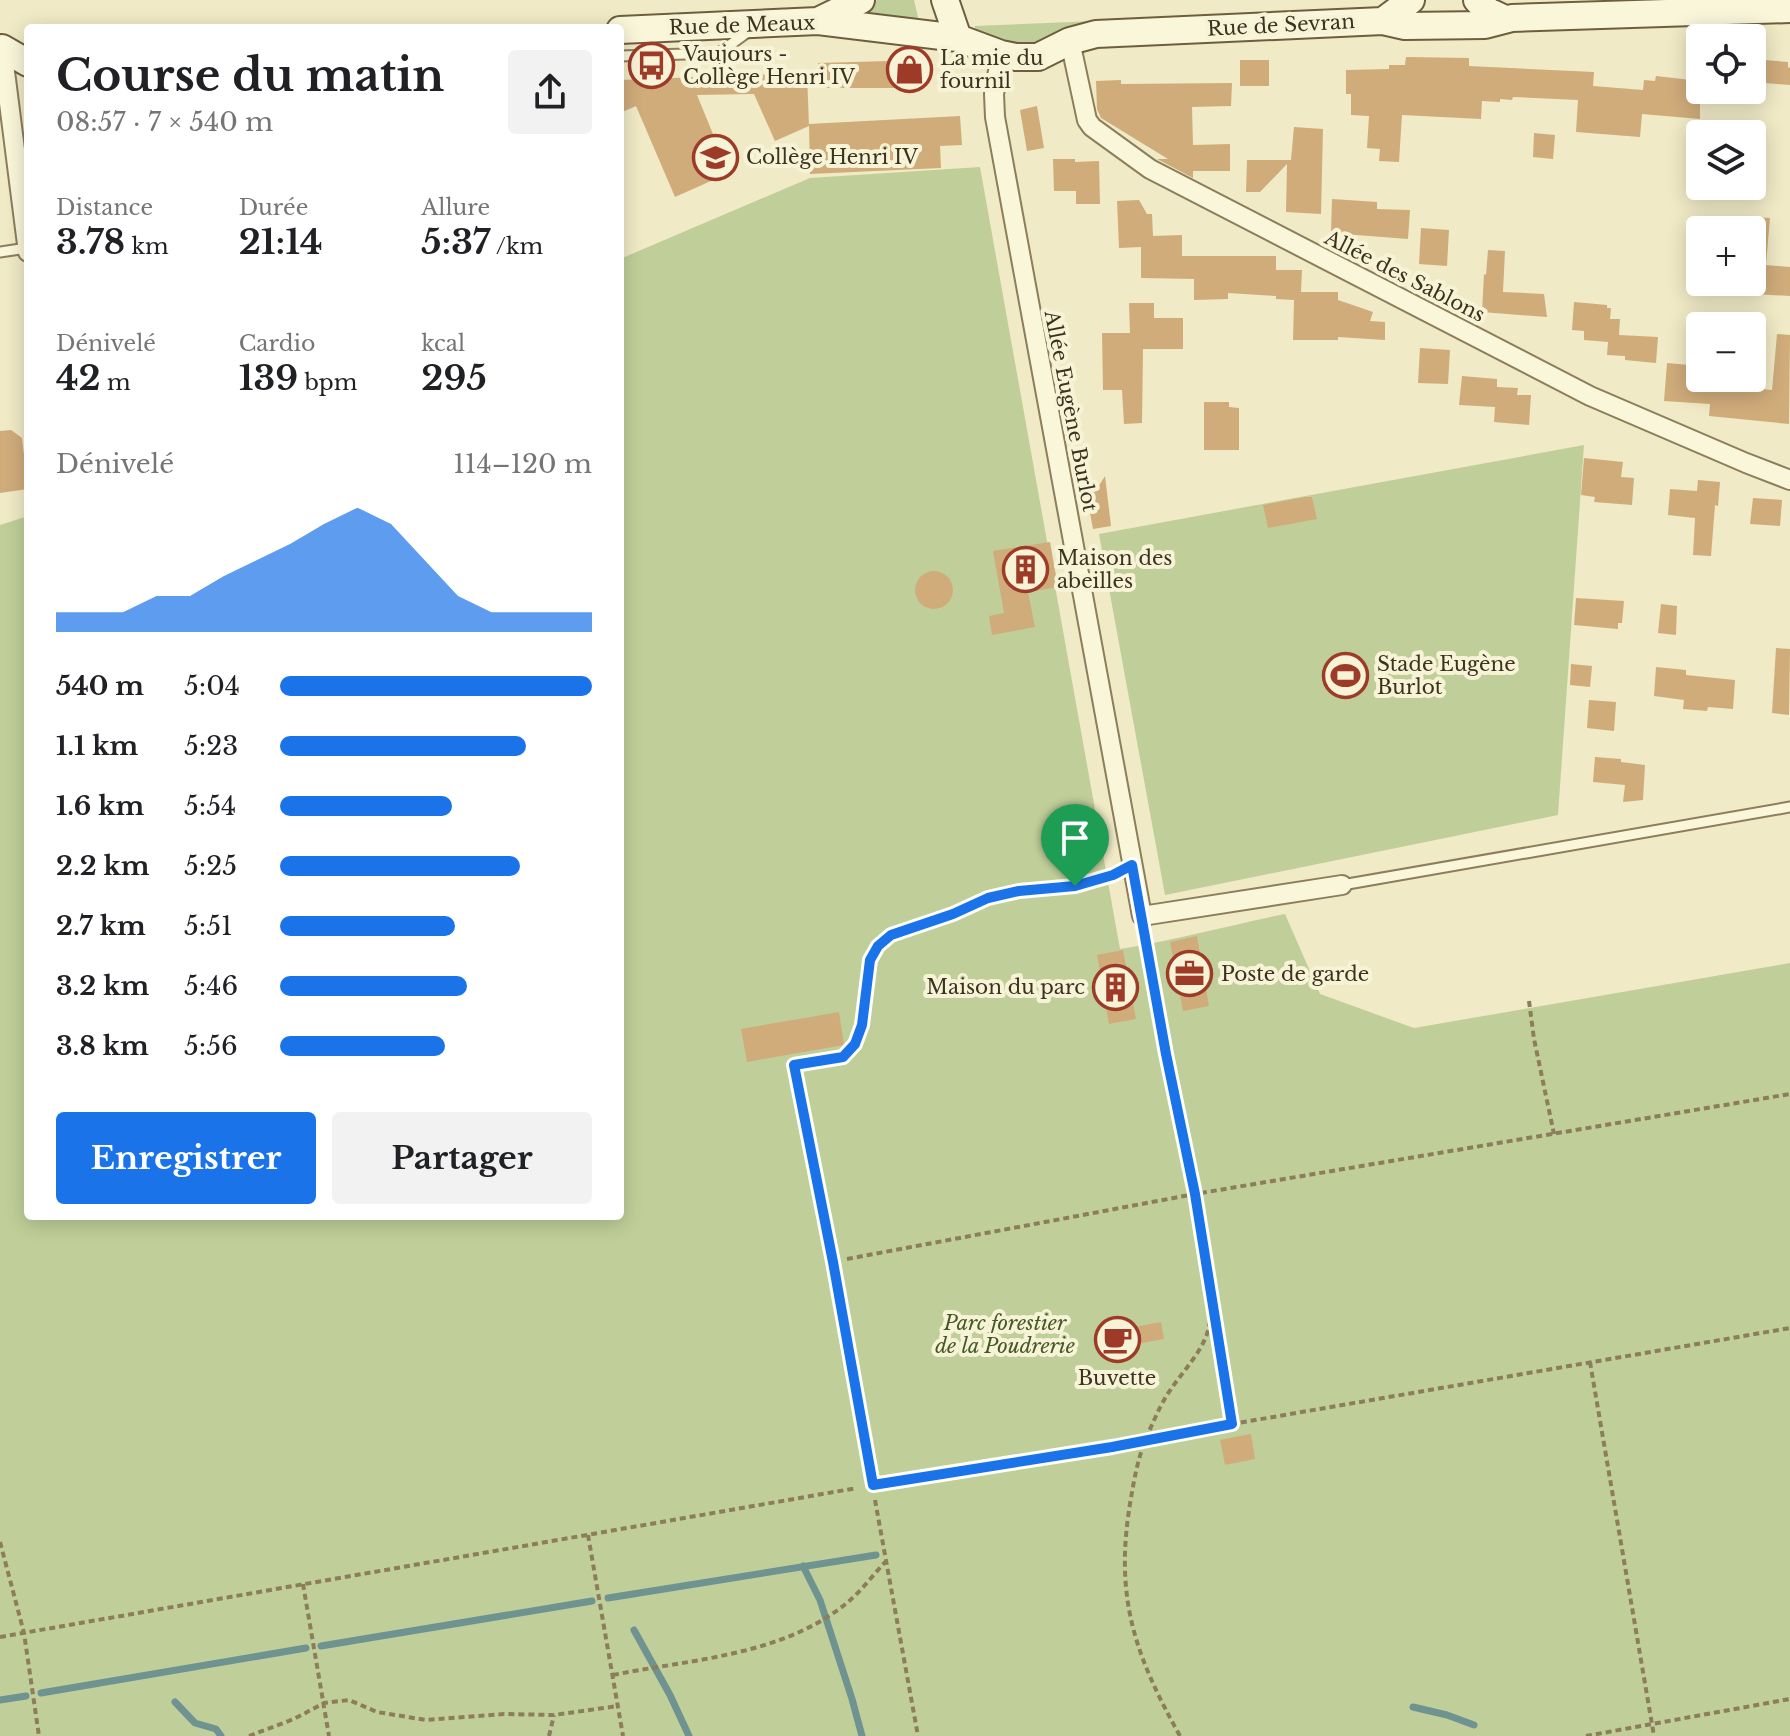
<!DOCTYPE html>
<html lang="fr">
<head>
<meta charset="utf-8">
<style>
	body { margin:0; font-family:"Libre Baskerville",serif; background:#f2f2f2; color:#202124; height:100vh; display:flex; flex-direction:column; font-size:30px; white-space:nowrap }
	* { box-sizing:border-box; margin:0 }
	p { font-size:26px; color:#757577 }
	.icon { flex:none; width:44px; height:44px; fill:none; stroke:currentColor; stroke-width:2; stroke-linecap:round; stroke-linejoin:round }
	.map { position:relative; flex:1; overflow:hidden }
	.details { position:absolute; left:24px; top:24px; width:600px; height:1196px; display:flex; flex-direction:column; background:#fff; border-radius:8px; box-shadow:0 4px 20px #0003 }
	.details>* { flex:none }
	.tools { position:absolute; left:1686px; top:24px; display:grid; gap:16px }
	.tools a { display:grid; place-items:center; width:80px; height:80px; border-radius:8px; background:#fff; box-shadow:0 4px 20px #0003; font-size:40px }
	.pin { position:absolute; display:grid; place-items:center; width:68px; height:68px; color:#fff; margin:-82px -34px; border-radius:50% 50% 50% 0; rotate:-45deg; box-shadow:0 0 8px #0007 }
	.pin .icon { rotate:45deg }
	.round { display:grid; place-items:center; flex:none; width:84px; height:84px; border-radius:8px; background:#f2f2f2 }
	.overview { display:flex; align-items:center; justify-content:space-between; height:136px; padding:0 32px }
	h1 { font-size:44px; font-weight:700; line-height:60px }
	.figures { display:grid; grid-template-columns:repeat(3,1fr); gap:12px; height:136px; padding:8px 32px }
	.figures div { display:grid; align-content:center }
	.figures b { font-size:34px; font-weight:700 }
	.figures small { font-size:22px; font-weight:400 }
	.figures p { font-size:22px }
	.chart { height:224px; padding:16px 32px }
	.chart p { display:flex; justify-content:space-between }
	.chart svg { width:100%; height:144px; margin-top:8px; fill:#1a73e8; opacity:.7 }
	.button { display:flex; gap:16px; margin-top:auto; padding:16px 32px }
	.button a { flex:1; height:92px; border-radius:8px; background:#1a73e8; color:#fff; font-size:32px; font-weight:700; line-height:92px; text-align:center }
	.button a+a { background:#f2f2f2; color:#202124 }
	ul { padding:0 32px; list-style:none; font-size:26px }
	li { display:grid; grid-template-columns:128px 96px 1fr; align-items:center; height:60px }
	li i { height:20px; border-radius:10px; background:#1a73e8 }
	.map>svg:first-child { display:block }
	.green { fill:#c0cf99 }
	.lines { fill:none; stroke-linecap:round; stroke-linejoin:round }
	.stream { stroke:#6e9390; stroke-width:7 }
	.building { fill:#d0ac7b }
	.lane-casing { stroke:#8c7d5b; stroke-width:13 }
	.street-casing { stroke:#8c7d5b; stroke-width:22 }
	.secondary-casing { stroke:#6e5e3e; stroke-width:30 }
	.path { stroke:#8c7d5b; stroke-width:4; stroke-dasharray:6 4; stroke-linecap:butt }
	.lane { stroke:#faf6da; stroke-width:9 }
	.street { stroke:#faf6da; stroke-width:18 }
	.secondary { stroke:#faf6da; stroke-width:26 }
	.route-casing { stroke:#fff; stroke-width:16 }
	.route { stroke:#1a73e8; stroke-width:10 }
	.labels { text-anchor:middle; stroke-width:8; stroke-linejoin:round; paint-order:stroke }
	.street-label { font-size:20px; fill:#3c321f; stroke:#f7f3d6 }
	.poi-label { font-size:20px; fill:#3c321f; stroke:#f7f3d6; text-anchor:start }
	.park-label { font-size:20px; font-style:italic; fill:#445925; stroke:#f7f3d6 }
</style>
</head>
<body>
<div class="map">
<svg width="1790" height="1736" viewBox="0 0 1790 1736">
	<rect width="100%" height="100%" fill="#f0eac6"/>
	<!-- green -->
	<path class="green" d="M 877,0 L 914,0 L 918,17 L 916,25 L 856,13 Z
		M 1096,21 L 1026,50 L 975,33 L 975,26 Z
		M 980,167 L 1120,949 C 1176,940 1230,925 1285,914 L 1320,994 L 1414,1028 L 1790,963 L 1790,1736 L 0,1736 L 0,525 L 28,516 L 28,1216 L 620,1216 L 620,259 L 810,178 Z
		M 1584,445 L 1558,815 L 1165,895 L 1099,534 Z"/>
	<g class="lines">
		<!-- stream -->
		<path class="stream" d="M 803,1566 L 820,1600 L 852,1699 L 862,1736
			M 608,1598 L 876,1555
			M 634,1630 L 670,1695 L 689,1736
			M 321,1646 L 592,1601
			M 41,1693 L 306,1648
			M 0,1700 L 26,1696
			M 175,1702 L 195,1723 L 216,1729 L 221,1736
			M 1413,1707 L 1447,1715 L 1474,1725"/>
	</g>
	<!-- building -->
	<path class="building" d="M 1406,57 L 1469,58 L 1469,66 L 1594,72 L 1593,86 L 1643,90 L 1644,80 L 1655,81 L 1656,76 L 1700,81 L 1700,119 L 1642,114 L 1640,137 L 1576,132 L 1578,100 L 1513,97 L 1512,100 L 1500,99 L 1500,102 L 1482,101 L 1481,119 L 1402,115 L 1399,162 L 1379,161 L 1380,149 L 1367,148 L 1369,116 L 1351,115 L 1351,94 L 1346,94 L 1346,70 L 1389,69 L 1389,65 L 1405,65 Z
		M 1752,59 L 1788,62 L 1788,67 L 1790,68 L 1790,85 L 1752,82 Z
		M 923,60 L 924,88 L 819,88 L 818,63 Z
		M 1240,60 L 1269,60 L 1269,86 L 1240,86 Z
		M 807,73 L 809,126 L 775,141 L 754,94 L 697,95 L 729,173 L 675,197 L 636,106 L 620,113 L 620,80 Z
		M 1121,80 L 1121,84 L 1232,83 L 1231,106 L 1192,107 L 1193,145 L 1230,144 L 1230,171 L 1193,171 L 1193,178 L 1157,159 L 1168,159 L 1101,118 L 1097,109 L 1096,81 Z
		M 1037,106 L 1044,148 L 1027,151 L 1020,110 Z
		M 960,116 L 962,145 L 940,146 L 941,168 L 810,174 L 809,124 Z
		M 1294,127 L 1323,129 L 1321,214 L 1286,212 L 1287,164 L 1260,192 L 1246,192 L 1247,160 L 1291,160 Z
		M 1534,133 L 1555,135 L 1553,159 L 1533,157 Z
		M 1053,159 L 1075,159 L 1075,162 L 1099,161 L 1100,204 L 1076,204 L 1076,191 L 1054,191 Z
		M 1332,199 L 1377,202 L 1377,209 L 1410,210 L 1408,239 L 1331,233 Z
		M 1139,200 L 1147,214 L 1152,214 L 1153,236 L 1182,235 L 1182,256 L 1276,256 L 1276,270 L 1302,270 L 1301,292 L 1338,292 L 1338,300 L 1373,312 L 1370,321 L 1385,322 L 1385,340 L 1338,337 L 1338,340 L 1293,340 L 1294,300 L 1276,299 L 1276,296 L 1228,293 L 1228,299 L 1194,300 L 1194,279 L 1141,278 L 1141,247 L 1119,248 L 1117,201 Z
		M 1752,217 L 1770,218 L 1766,265 L 1790,267 L 1790,296 L 1752,294 Z
		M 1421,228 L 1449,230 L 1447,266 L 1419,264 Z
		M 1488,250 L 1505,251 L 1503,292 L 1544,294 L 1547,317 L 1482,312 L 1484,274 L 1486,275 Z
		M 1574,302 L 1607,305 L 1607,308 L 1611,308 L 1610,319 L 1620,319 L 1619,335 L 1658,337 L 1656,363 L 1625,360 L 1625,356 L 1607,355 L 1608,342 L 1584,340 L 1584,331 L 1572,330 Z
		M 1129,303 L 1154,303 L 1154,318 L 1183,318 L 1183,349 L 1143,349 L 1142,423 L 1124,424 L 1122,390 L 1103,390 L 1102,333 L 1130,333 Z
		M 1777,334 L 1790,335 L 1789,424 L 1709,416 L 1710,404 L 1664,401 L 1667,363 L 1689,365 L 1689,382 L 1772,390 Z
		M 1420,348 L 1450,350 L 1448,384 L 1418,383 Z
		M 1462,376 L 1497,379 L 1497,387 L 1518,388 L 1517,395 L 1531,395 L 1529,425 L 1494,422 L 1495,407 L 1459,405 Z
		M 1204,402 L 1229,402 L 1229,407 L 1239,408 L 1239,450 L 1204,450 Z
		M 11,430 L 22,438 L 28,489 L 0,493 L 0,431 Z
		M 1584,458 L 1623,462 L 1621,477 L 1634,478 L 1632,505 L 1594,502 L 1595,497 L 1581,495 Z
		M 1105,476 L 1111,526 L 1093,529 L 1085,485 L 1095,492 Z
		M 1698,480 L 1720,482 L 1718,506 L 1715,505 L 1711,556 L 1693,555 L 1695,518 L 1668,515 L 1670,489 L 1697,491 Z
		M 1305,497 L 1312,497 L 1317,519 L 1268,528 L 1263,505 Z
		M 1753,498 L 1782,500 L 1780,526 L 1750,524 Z
		M 1050,542 L 1058,587 L 1028,592 L 1035,627 L 992,635 L 989,616 L 1004,613 L 993,551 Z
		M915 590a19 19 0 1 1 38 0a19 19 0 1 1-38 0Z
		M 1576,598 L 1624,601 L 1622,623 L 1618,623 L 1618,629 L 1574,625 Z
		M 1661,604 L 1677,606 L 1676,635 L 1658,633 Z
		M 1776,648 L 1790,649 L 1789,715 L 1772,713 Z
		M 1571,664 L 1592,666 L 1590,687 L 1570,685 Z
		M 1656,667 L 1686,670 L 1686,675 L 1735,680 L 1733,709 L 1708,707 L 1707,711 L 1683,709 L 1684,700 L 1654,696 Z
		M 1589,700 L 1616,702 L 1614,731 L 1587,728 Z
		M 1595,757 L 1621,759 L 1621,762 L 1645,765 L 1643,800 L 1623,802 L 1625,785 L 1593,782 Z
		M 1197,936 L 1209,1006 L 1183,1011 L 1170,942 Z
		M 1123,950 L 1136,1019 L 1109,1024 L 1097,955 Z
		M 839,1012 L 844,1045 L 747,1062 L 741,1029 Z
		M 1161,1322 L 1164,1339 L 1110,1349 L 1107,1332 Z
		M 1251,1434 L 1255,1459 L 1225,1465 L 1220,1440 Z"/>
	<g class="lines">
		<defs>
			<path id="lane" d="M 620,56 L 719,53 L 749,31
				M 0,252 L 27,248
				M 1342,885 L 1790,807
				M 873,1485 L 833,1262 L 794,1065 L 843,1057 L 855,1044 L 862,1025 L 870,960 L 878,946 L 891,935 L 953,914 L 988,898 L 1019,891 L 1075,886 L 1113,875 L 1132,865"/>
			<path id="street" d="M 1070,41 L 1087,120 L 1092,127 L 1150,169 L 1590,396 L 1746,463 L 1790,480
				M 2,48 L 28,252
				M 1001,54 L 994,94 L 995,117 L 1142,916 L 1342,885"/>
			<path id="secondary" d="M 945,0 L 958,38
				M 1477,0 L 1488,11 L 1505,19
				M 818,21 L 861,0
				M 1383,21 L 1411,0
				M 620,30 L 818,21 L 958,38 L 1001,54 L 1016,57 L 1038,57 L 1070,41 L 1096,34 L 1383,21 L 1405,26 L 1485,25 L 1512,18 L 1790,9
				M 2,48 L 28,63"/>
		</defs>
		<!-- lane casing -->
		<use href="#lane" class="lane-casing"/>
		<!-- street casing -->
		<use href="#street" class="street-casing"/>
		<!-- secondary casing -->
		<use href="#secondary" class="secondary-casing"/>
		<!-- path -->
		<path class="path" d="M 1145,935 L 1166,1054 L 1195,1194 L 1232,1424
			M 1529,1001 L 1534,1039 L 1554,1134
			M 847,1259 L 1195,1194 L 1790,1094
			M 1590,1362 L 1654,1736
			M 886,1483 L 1112,1447 L 1145,1439 L 1790,1328
			M 875,1500 L 918,1736
			M 588,1535 L 623,1736
			M 0,1542 L 24,1633 L 39,1736
			M 303,1584 L 329,1736
			M 0,1637 L 857,1488
			M 613,1675 C 692,1659 783,1656 848,1602 C 862,1590 874,1574 886,1561
			M 249,1736 L 294,1719 L 324,1703 L 349,1700 L 377,1712 L 426,1720 L 504,1714 L 554,1715 L 618,1706
			M 549,1736 L 554,1715
			M 1180,1736 C 1133,1652 1114,1594 1131,1498 C 1135,1474 1140,1449 1151,1427 C 1155,1418 1159,1409 1164,1400 C 1176,1379 1195,1361 1205,1339 C 1209,1331 1210,1319 1212,1310
			M 1586,1736 L 1790,1699"/>
		<!-- lane -->
		<use href="#lane" class="lane"/>
		<!-- street -->
		<use href="#street" class="street"/>
		<!-- secondary -->
		<use href="#secondary" class="secondary"/>
	</g>
	<g class="lines">
		<defs>
			<path id="route" d="M 1132,865 L 1166,1054 L 1195,1194 L 1232,1424 L 1112,1447 L 873,1485 L 833,1262 L 794,1065 L 843,1057 L 855,1044 L 862,1025 L 870,960 L 878,946 L 891,935 L 953,914 L 988,898 L 1019,891 L 1075,886 L 1113,875 Z"/>
		</defs>
		<!-- route casing -->
		<use href="#route" class="route-casing"/>
		<!-- route -->
		<use href="#route" class="route"/>
	</g>
	<!-- icons -->
	<defs>
		<symbol id="bus-ring" viewBox="-11 -11 22 22"><circle r="9.5" fill="#f7f3d6" stroke="#9e3b28" stroke-width="1.5"/><path d="M-5-6H5V4H4V6H2V4H-2V6H-4V4H-5ZM-3.5-4V0h7V-4ZM-3.5 1.2v1.5H-2V1.2ZM2 1.2v1.5H3.5V1.2Z" fill="#9e3b28"/></symbol>
		<symbol id="shop-ring" viewBox="-11 -11 22 22"><circle r="9.5" fill="#f7f3d6" stroke="#9e3b28" stroke-width="1.5"/><path d="M-5-2.5h2.3a2.7 3.5 0 0 1 5.4 0H5L5.5 6h-11ZM-1.5-2.5h3a1.5 2.3 0 0 0-3 0Z" fill="#9e3b28"/></symbol>
		<symbol id="school-ring" viewBox="-11 -11 22 22"><circle r="9.5" fill="#f7f3d6" stroke="#9e3b28" stroke-width="1.5"/><path d="M0-5L7-2L0 1L-7-2ZM-4 1L0 2.5L4 1V4Q0 6-4 4Z" fill="#9e3b28"/></symbol>
		<symbol id="building-ring" viewBox="-11 -11 22 22"><circle r="9.5" fill="#f7f3d6" stroke="#9e3b28" stroke-width="1.5"/><path d="M-4-6H4V6H1V3H-1V6H-4ZM-2.5-4.3h1.7v1.8h-1.7ZM.8-4.3h1.7v1.8H.8ZM-2.5-1h1.7V.8h-1.7ZM.8-1h1.7V.8H.8Z" fill="#9e3b28"/></symbol>
		<symbol id="stadium-ring" viewBox="-11 -11 22 22"><circle r="9.5" fill="#f7f3d6" stroke="#9e3b28" stroke-width="1.5"/><path d="M0-5a6.5 5 0 1 0 0 10a6.5 5 0 1 0 0-10ZM-3.5-1.8h7v3.6h-7Z" fill="#9e3b28"/></symbol>
		<symbol id="office-ring" viewBox="-11 -11 22 22"><circle r="9.5" fill="#f7f3d6" stroke="#9e3b28" stroke-width="1.5"/><path d="M-6-3h4V-5.5h4V-3h4V5H-6ZM-1-4.5V-3h2v-1.5ZM-6 0V1H6V0Z" fill="#9e3b28"/></symbol>
		<symbol id="cafe-ring" viewBox="-11 -11 22 22"><circle r="9.5" fill="#f7f3d6" stroke="#9e3b28" stroke-width="1.5"/><path d="M-5.5-4.5H6V0H3Q3 3.5 0 3.5H-2.5Q-5.5 3.5-5.5 0ZM3-3.2v2h1.7v-2ZM-6 4.5H4V6H-6Z" fill="#9e3b28"/></symbol>
	</defs>
	<g fill-rule="evenodd">
		<use href="#bus-ring" x="626" y="40" width="51" height="51"/>
		<use href="#shop-ring" x="884" y="44" width="51" height="51"/>
		<use href="#school-ring" x="690" y="132" width="51" height="51"/>
		<use href="#building-ring" x="1000" y="544" width="51" height="51"/>
		<use href="#stadium-ring" x="1320" y="650" width="51" height="51"/>
		<use href="#office-ring" x="1164" y="948" width="51" height="51"/>
		<use href="#building-ring" x="1090" y="962" width="51" height="51"/>
		<use href="#cafe-ring" x="1092" y="1314" width="51" height="51"/>
	</g>
	<g class="labels">
		<!-- street labels -->
		<g class="street-label">
			<text transform="translate(742 25) rotate(-2)" y="7">Rue de Meaux</text>
			<text transform="translate(1281 25) rotate(-3)" y="7">Rue de Sevran</text>
			<text transform="translate(1405 276) rotate(27)" y="7">Allée des Sablons</text>
			<text transform="translate(1071 411) rotate(79)" y="7">Allée Eugène Burlot</text>
		</g>
		<!-- poi labels -->
		<g class="poi-label">
			<text x="683" y="61">Vaujours -<tspan x="683" dy="23">Collège Henri IV</tspan></text>
			<text x="940" y="65">La mie du<tspan x="940" dy="23">fournil</tspan></text>
			<text x="746" y="164">Collège Henri IV</text>
			<text x="1057" y="565">Maison des<tspan x="1057" dy="23">abeilles</tspan></text>
			<text x="1377" y="671">Stade Eugène<tspan x="1377" dy="23">Burlot</tspan></text>
			<text x="1221" y="981">Poste de garde</text>
			<text x="1085" y="994" text-anchor="end">Maison du parc</text>
			<text x="1117" y="1385" text-anchor="middle">Buvette</text>
		</g>
		<!-- park labels -->
		<g class="park-label">
			<text x="1005" y="1330">Parc forestier<tspan x="1005" dy="23">de la Poudrerie</tspan></text>
		</g>
	</g>
</svg>
<div class="tools">
<a><svg class="icon" aria-label="locate" viewBox="0 0 24 24"><circle cx="12" cy="12" r="6"/><path d="M12 2v4M12 18v4M2 12h4M18 12h4"/></svg></a>
<a><svg class="icon" aria-label="layers" viewBox="0 0 24 24"><path d="M12 4l9 5-9 5-9-5zM3 14l9 5 9-5"/></svg></a>
<a>+</a>
<a>−</a>
</div>
<div class="pin" style="left:1075px;top:886px;background:#1e9e55"><svg class="icon" aria-label="arrive" viewBox="0 0 24 24"><path d="M6 21V4h12l-3 4 3 4H6"/></svg></div>
<section class="details">
<div class="overview"><div><h1>Course du matin</h1><p>08:57 · 7 × 540 m</p></div><a class="round"><svg class="icon" aria-label="share" viewBox="0 0 24 24"><path d="M12 15V3M7 8l5-5 5 5M5 13v7h14v-7"/></svg></a></div>
<div class="figures">
<div><p>Distance</p><b>3.78<small> km</small></b></div>
<div><p>Durée</p><b>21:14</b></div>
<div><p>Allure</p><b>5:37<small> /km</small></b></div>
</div>
<div class="figures">
<div><p>Dénivelé</p><b>42<small> m</small></b></div>
<div><p>Cardio</p><b>139<small> bpm</small></b></div>
<div><p>kcal</p><b>295</b></div>
</div>
<div class="chart"><p><span>Dénivelé</span>114–120 m</p>
<svg viewBox="0 0 160 44" preserveAspectRatio="none"><path d="M0 44V38L10 38L20 38L30 33L40 33L50 27L60 22L70 17L80 11L90 6L100 11L110 22L120 33L130 38L140 38L150 38L160 38V44z"/></svg>
</div>
<ul>
<li><b>540 m</b>5:04<i style="width:100%"></i></li>
<li><b>1.1 km</b>5:23<i style="width:79%"></i></li>
<li><b>1.6 km</b>5:54<i style="width:55%"></i></li>
<li><b>2.2 km</b>5:25<i style="width:77%"></i></li>
<li><b>2.7 km</b>5:51<i style="width:56%"></i></li>
<li><b>3.2 km</b>5:46<i style="width:60%"></i></li>
<li><b>3.8 km</b>5:56<i style="width:53%"></i></li>
</ul>
<div class="button"><a>Enregistrer</a><a>Partager</a></div>
</section>
</div>
</body>
</html>
